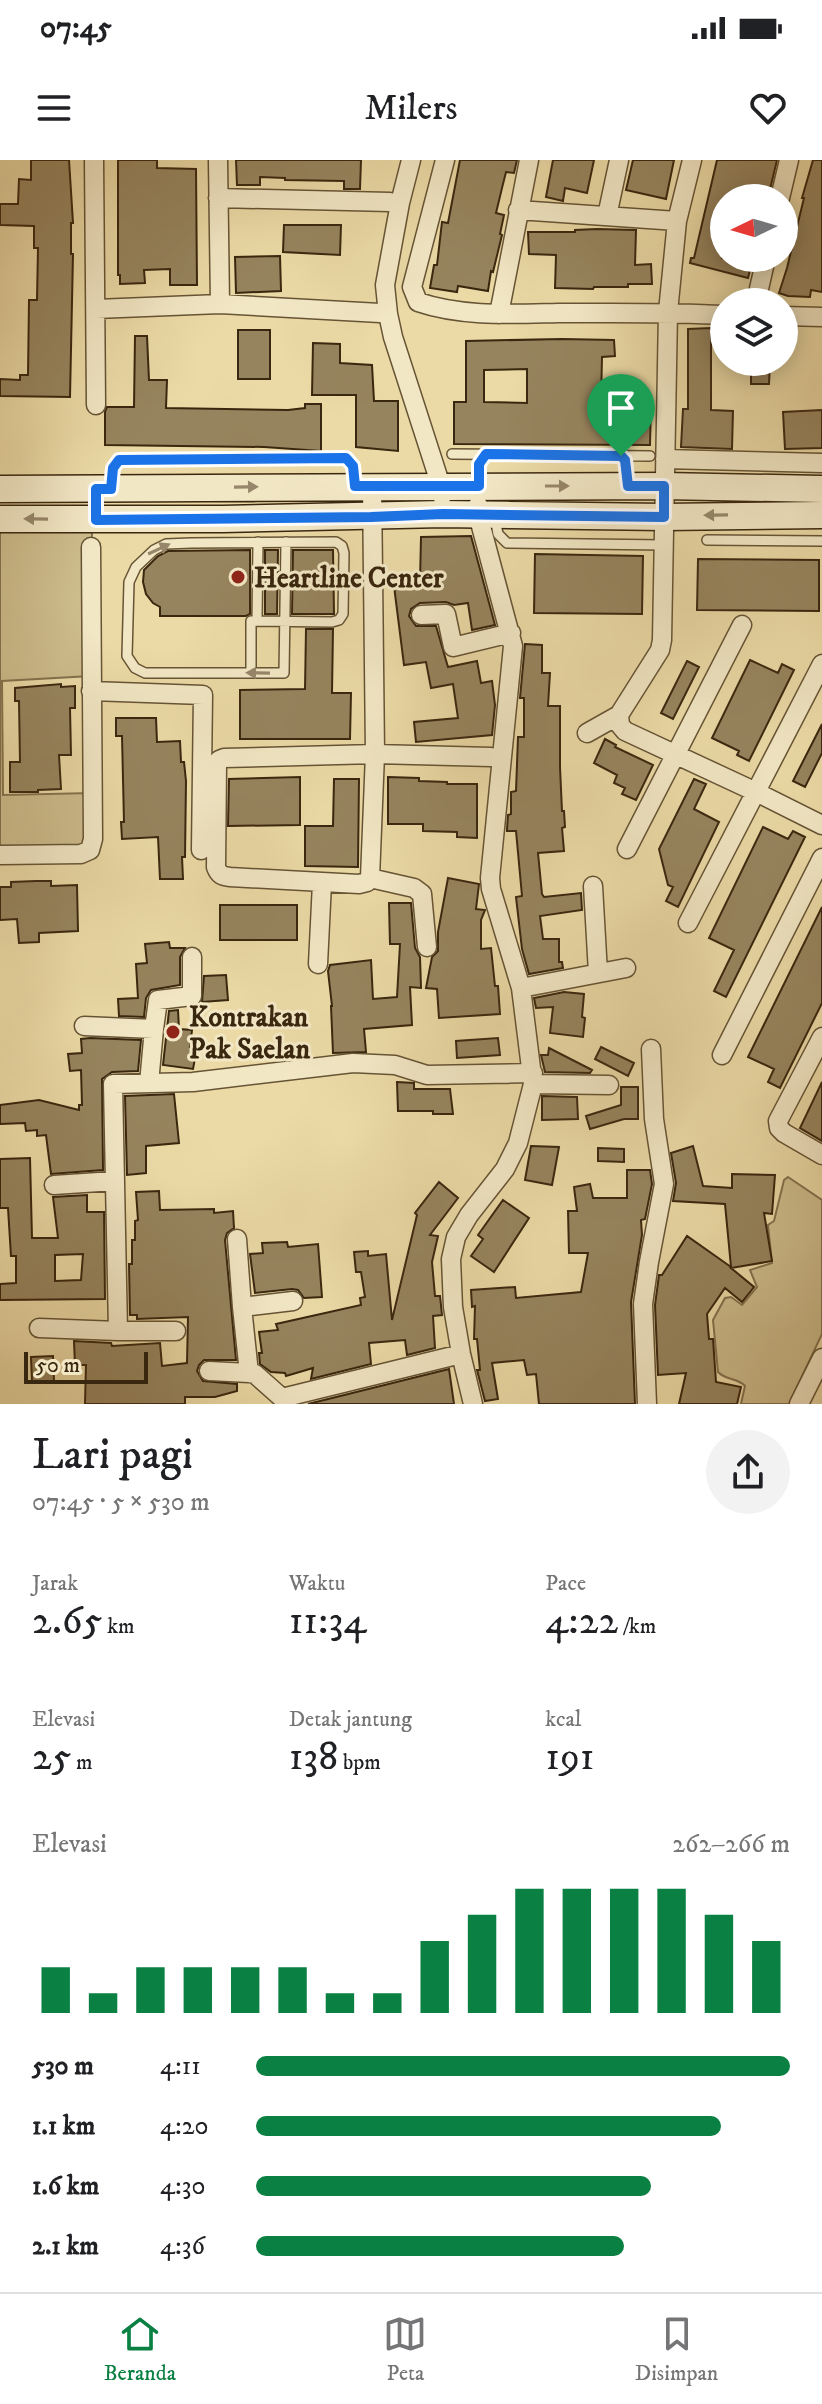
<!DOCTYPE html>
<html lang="id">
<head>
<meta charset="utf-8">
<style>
	body { margin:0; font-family:"IM FELL DW Pica",serif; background:#f2f2f2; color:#202124; height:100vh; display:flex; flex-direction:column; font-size:30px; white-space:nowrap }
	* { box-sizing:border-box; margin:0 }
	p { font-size:26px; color:#757577 }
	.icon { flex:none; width:44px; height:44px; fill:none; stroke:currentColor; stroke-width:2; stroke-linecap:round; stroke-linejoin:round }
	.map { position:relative; height:1244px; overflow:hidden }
	.panel { display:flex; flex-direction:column; background:#fff; flex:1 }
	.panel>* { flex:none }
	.needle { width:52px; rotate:265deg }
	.fabs { position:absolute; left:710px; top:24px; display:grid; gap:16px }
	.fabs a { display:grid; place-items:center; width:88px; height:88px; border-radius:50%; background:#fff; box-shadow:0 4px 20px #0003; font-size:40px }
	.scale { position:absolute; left:24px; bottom:20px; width:124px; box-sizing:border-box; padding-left:8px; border:4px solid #3a270f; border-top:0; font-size:22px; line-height:28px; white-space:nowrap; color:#3a270f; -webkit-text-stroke:6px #f2e7c5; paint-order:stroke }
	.pin { position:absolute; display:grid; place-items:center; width:68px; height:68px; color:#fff; margin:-82px -34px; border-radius:50% 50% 50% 0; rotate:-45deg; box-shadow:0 0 8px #0007 }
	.pin .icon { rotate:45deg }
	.round { display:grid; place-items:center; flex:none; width:84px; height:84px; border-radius:42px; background:#f2f2f2 }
	.headline { display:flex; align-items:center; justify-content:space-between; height:136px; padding:0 32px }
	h1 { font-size:44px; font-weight:600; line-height:60px }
	.figures { display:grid; grid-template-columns:repeat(3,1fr); gap:12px; height:136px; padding:8px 32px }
	.figures div { display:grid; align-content:center }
	.figures b { font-size:40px; font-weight:600 }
	.figures small { font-size:22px; font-weight:400 }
	.figures p { font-size:22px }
	.chart { height:224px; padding:16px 32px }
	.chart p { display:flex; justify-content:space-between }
	.chart svg { width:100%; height:144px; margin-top:8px; stroke:#0b8043; stroke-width:6 }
	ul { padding:0 32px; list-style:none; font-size:26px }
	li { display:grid; grid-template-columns:128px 96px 1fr; align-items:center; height:60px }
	li i { height:20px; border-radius:10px; background:#0b8043 }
	.status { display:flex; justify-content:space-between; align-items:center; height:56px; padding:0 40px; background:#fff; direction:ltr }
	.status svg { height:22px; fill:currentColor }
	header { display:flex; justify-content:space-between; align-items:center; height:104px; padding:0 32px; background:#fff; font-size:36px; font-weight:600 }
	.tabs { display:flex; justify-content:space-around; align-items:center; height:112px; border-top:2px solid #e0e0e0; background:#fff; font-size:22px; color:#757577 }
	.tabs a { display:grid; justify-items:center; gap:4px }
	.tabs .active { color:#0b8043 }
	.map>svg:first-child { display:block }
	.green { fill:#cdbc8c; stroke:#84724e; stroke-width:2 }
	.building { fill:#96845e; stroke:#3a270f; stroke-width:2; fill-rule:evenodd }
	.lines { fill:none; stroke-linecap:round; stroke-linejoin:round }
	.lane-casing { stroke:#665435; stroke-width:12 }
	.street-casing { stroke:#665435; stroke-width:21 }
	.secondary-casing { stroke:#3a270f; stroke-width:29 }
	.lane { stroke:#f2e7c5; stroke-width:9 }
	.street { stroke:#f2e7c5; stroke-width:18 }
	.secondary { stroke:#f2e7c5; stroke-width:26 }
	.oneway { fill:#96876a }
	.route-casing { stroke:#fff; stroke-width:16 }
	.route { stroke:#1a73e8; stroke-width:10 }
	.poi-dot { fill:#8f2418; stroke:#f2e7c5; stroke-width:3 }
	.labels { text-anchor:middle; stroke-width:6; stroke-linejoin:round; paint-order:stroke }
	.poi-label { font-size:28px; font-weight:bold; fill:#3a270f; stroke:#f2e7c5; text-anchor:start }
</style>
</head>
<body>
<div class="status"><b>07:45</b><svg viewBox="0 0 49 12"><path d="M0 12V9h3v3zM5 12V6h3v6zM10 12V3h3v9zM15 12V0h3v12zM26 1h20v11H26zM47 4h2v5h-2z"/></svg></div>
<header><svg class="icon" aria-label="menu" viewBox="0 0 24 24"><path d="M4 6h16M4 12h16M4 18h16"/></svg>Milers<svg class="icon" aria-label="heart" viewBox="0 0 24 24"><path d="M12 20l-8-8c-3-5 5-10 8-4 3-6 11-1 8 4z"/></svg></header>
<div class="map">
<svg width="822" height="1244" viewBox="0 0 822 1244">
	<rect width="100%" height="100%" fill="#ebdaa6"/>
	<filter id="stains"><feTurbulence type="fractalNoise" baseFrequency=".0025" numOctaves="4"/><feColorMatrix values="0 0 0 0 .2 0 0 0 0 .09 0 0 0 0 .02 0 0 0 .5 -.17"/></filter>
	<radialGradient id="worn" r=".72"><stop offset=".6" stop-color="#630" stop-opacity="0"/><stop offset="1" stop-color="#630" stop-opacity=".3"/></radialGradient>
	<!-- green -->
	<path class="green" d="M 92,371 L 91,516 L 2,521 L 3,635 L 92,633 L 90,690 L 0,695 L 0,372 Z
		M 788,1017 L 822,1040 L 822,1174 L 789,1244 L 741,1244 L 745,1226 C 738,1218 725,1220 718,1212 L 713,1160 L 725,1138 L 731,1137 L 742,1145 L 757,1127 L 750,1110 L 772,1103 L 768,1065 L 774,1061 L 784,1020 Z"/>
	<!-- building -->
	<path class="building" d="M 31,0 L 69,0 L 73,63 L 71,63 L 71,94 L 73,94 L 70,237 L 0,236 L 0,219 L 20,220 L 20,215 L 28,215 L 29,140 L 37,140 L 38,88 L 34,88 L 34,66 L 0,65 L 0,44 L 18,44 L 19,19 L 31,20 Z
		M 118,0 L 157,0 L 157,8 L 196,9 L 197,125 L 170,125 L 170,109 L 144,110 L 145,123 L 120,124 L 120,115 L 118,115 Z
		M 236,0 L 361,0 L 360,29 L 344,29 L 344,21 L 285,20 L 285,18 L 260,17 L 260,25 L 237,25 Z
		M 460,0 L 517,0 L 514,13 L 506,12 L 502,28 L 496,53 L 504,55 L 500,74 L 502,75 L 493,112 L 491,111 L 488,131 L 458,126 L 457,132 L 430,128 L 434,105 L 437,105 L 442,62 L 448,63 Z
		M 553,0 L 594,0 L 587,33 L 565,28 L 563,41 L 546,37 Z
		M 633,0 L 674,0 L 666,39 L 626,30 Z
		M 717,0 L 777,0 L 768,38 L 724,38 L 724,89 L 722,98 L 753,98 L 748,118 L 690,103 L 691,98 L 694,98 Z
		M 813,0 L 822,0 L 822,132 L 811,130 L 810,137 L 788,136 L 779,133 L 787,108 L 804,38 L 802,38 Z
		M 284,65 L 341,65 L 340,95 L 283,92 Z
		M 597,69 L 636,70 L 635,105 L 651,104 L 652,124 L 628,124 L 628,127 L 594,127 L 593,129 L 555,128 L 556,95 L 529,94 L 528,72 L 575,72 L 575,70 Z
		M 280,96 L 281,131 L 236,133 L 235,97 Z
		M 711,168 L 711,250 L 733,251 L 732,289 L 681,287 L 683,249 L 688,249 L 688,169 Z
		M 238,170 L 270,170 L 270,219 L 238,219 Z
		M 135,176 L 147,176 L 149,220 L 167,220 L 166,248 L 288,250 L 305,248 L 305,244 L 321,244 L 321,291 L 264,287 L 105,285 L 105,252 L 107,247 L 134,247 Z
		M 562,179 L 614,180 L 615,196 L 602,197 L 601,243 L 651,244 L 650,285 L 454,284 L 454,242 L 466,242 L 466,181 ZM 527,209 L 527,243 L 484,242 L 484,210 Z
		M 313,183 L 340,184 L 340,203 L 372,205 L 374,241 L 398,241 L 398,291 L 356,287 L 356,235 L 312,235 Z
		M 751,202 L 770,202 L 769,224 L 751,224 Z
		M 822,250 L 822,288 L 785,289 L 783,252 Z
		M 471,376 L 495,465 L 472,470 L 468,443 L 454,445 L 446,442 L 420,443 L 411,449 L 409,456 L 416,466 L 436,466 L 448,507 L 477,501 L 481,523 L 492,521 L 495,545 L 492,575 L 416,582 L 414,562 L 458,558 L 453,524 L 431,528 L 426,502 L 404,505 L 394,426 L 420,422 L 421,377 Z
		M 250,390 L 250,454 L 246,456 L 160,456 L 160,447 L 153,443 L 146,434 L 143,422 L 144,410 L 158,396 L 168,391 Z
		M 265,390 L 278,390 L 277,454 L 265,454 Z
		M 293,390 L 333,390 L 334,454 L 292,454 Z
		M 535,394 L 643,396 L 642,454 L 534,453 Z
		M 698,399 L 819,400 L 819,451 L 697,450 Z
		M 306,469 L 333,469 L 332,533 L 351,533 L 350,579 L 240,579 L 240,530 L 305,529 Z
		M 525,484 L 542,485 L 542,513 L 550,513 L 548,546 L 560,546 L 560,607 L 562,651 L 564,651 L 565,667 L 562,668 L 564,691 L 538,693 L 542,734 L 544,737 L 581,733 L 582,750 L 540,756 L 543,779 L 559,779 L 559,802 L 562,802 L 563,808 L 529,814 L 522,789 L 516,737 L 522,736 L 516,671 L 507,671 L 507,669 L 508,655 L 511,654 L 511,632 L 516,631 L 518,577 L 524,577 L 524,538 L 520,538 Z
		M 750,500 L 778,513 L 782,504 L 794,510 L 749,601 L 737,595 L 739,591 L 712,578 Z
		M 687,501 L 699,507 L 673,559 L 661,553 Z
		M 61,524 L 61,527 L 75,526 L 75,548 L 70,548 L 71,595 L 59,595 L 61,629 L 38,630 L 38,632 L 10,632 L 10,602 L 20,602 L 19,541 L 15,541 L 15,528 Z
		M 116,558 L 156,558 L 157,582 L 180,581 L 181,602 L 184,602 L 186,621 L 185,697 L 182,697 L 183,719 L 160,719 L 158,677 L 122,679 L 121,662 L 124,662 L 122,576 L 116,576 Z
		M 822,564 L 822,593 L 805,627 L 793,621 Z
		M 605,579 L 616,585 L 615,587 L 653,605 L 636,640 L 622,634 L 625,628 L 614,623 L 617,615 L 594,603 Z
		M 300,617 L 300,665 L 228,666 L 229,619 Z
		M 388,617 L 419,618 L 419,621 L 447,622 L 447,624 L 477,624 L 477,678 L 457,677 L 457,672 L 423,671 L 423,664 L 388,664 Z
		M 334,619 L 359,619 L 358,707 L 305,706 L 305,666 L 333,666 Z
		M 694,619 L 706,624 L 694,649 L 719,662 L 678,747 L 666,741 L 673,727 L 668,725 L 659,689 Z
		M 763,667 L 788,679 L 793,671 L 805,677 L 726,837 L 714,831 L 734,790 L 709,778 Z
		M 448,718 L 479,724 L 476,749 L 485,750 L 481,760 L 481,789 L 491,788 L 495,826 L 498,826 L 500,854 L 439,858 L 437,829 L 426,828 L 432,797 L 438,791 L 438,772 Z
		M 36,721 L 51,721 L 51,726 L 77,725 L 78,771 L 39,773 L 39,782 L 19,783 L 17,759 L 0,760 L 0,727 L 11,727 L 11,722 Z
		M 389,743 L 411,743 L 415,788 L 420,797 L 421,828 L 410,827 L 412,865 L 364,869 L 366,892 L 333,893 L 331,846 L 332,846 L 328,811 L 330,805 L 371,800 L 373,839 L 397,837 L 400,784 L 390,784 Z
		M 220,745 L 297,745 L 297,780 L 220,780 Z
		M 822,747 L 822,843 L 780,928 L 768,922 L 774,909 L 748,897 Z
		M 169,782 L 170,788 L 185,788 L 180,797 L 180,825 L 151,830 L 146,838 L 144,857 L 119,856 L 118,839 L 138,838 L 136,804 L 147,803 L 145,784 Z
		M 226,815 L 228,840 L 202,842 L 204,816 Z
		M 564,832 L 584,834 L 582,857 L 585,858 L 583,877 L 550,873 L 553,847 L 536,848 L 534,838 Z
		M 178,850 L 179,869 L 192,870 L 190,887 L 197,888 L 193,909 L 163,905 L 169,851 Z
		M 90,878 L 141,880 L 138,911 L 112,912 L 102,919 L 103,1010 L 51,1014 L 46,975 L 37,976 L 37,970 L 26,971 L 25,963 L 0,964 L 0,945 L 39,940 L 79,950 L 79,945 L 82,945 L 81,910 L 70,911 L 68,894 L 82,893 L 81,879 Z
		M 498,878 L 500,895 L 457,898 L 456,881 Z
		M 601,887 L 634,903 L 628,916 L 595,899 Z
		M 549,888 L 592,910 L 590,913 L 545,912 L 541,895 L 548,895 Z
		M 397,922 L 414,923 L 414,929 L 450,929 L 453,954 L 433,954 L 433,951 L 398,951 Z
		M 822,922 L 822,981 L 800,968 Z
		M 621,927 L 638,927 L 638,959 L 624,959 L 590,969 L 586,956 L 621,945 Z
		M 174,934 L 179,983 L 146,986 L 146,1013 L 127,1015 L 125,936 Z
		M 542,936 L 577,937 L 578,959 L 542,960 Z
		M 531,986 L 559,987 L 552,1025 L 525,1020 Z
		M 693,986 L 703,1026 L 732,1028 L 732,1014 L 775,1015 L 772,1054 L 764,1053 L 772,1101 L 731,1108 L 754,1127 L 742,1142 L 725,1128 L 707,1154 L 709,1179 L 713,1179 L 716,1222 L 741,1227 L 737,1244 L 679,1244 L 686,1213 L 658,1215 L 655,1145 L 659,1115 L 662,1115 L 687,1076 L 731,1107 L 725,1044 L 673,1041 L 676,1023 L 671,993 Z
		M 598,988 L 624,989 L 624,1002 L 598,1001 Z
		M 30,998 L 32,1078 L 58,1078 L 53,1037 L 87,1035 L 87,1052 L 104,1052 L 105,1139 L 0,1140 L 0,1124 L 16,1123 L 16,1096 L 11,1096 L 8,1048 L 0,1048 L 0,999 ZM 83,1094 L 81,1120 L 55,1121 L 55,1095 Z
		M 627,1010 L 650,1010 L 652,1024 L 645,1059 L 641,1060 L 642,1075 L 631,1142 L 635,1244 L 539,1244 L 536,1214 L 527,1215 L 524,1200 L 492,1203 L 498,1239 L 485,1241 L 477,1210 L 480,1210 L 477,1179 L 474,1179 L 475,1146 L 472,1147 L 471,1130 L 515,1127 L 516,1138 L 581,1132 L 588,1093 L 569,1093 L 568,1051 L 577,1051 L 574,1027 L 590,1024 L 593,1038 L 627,1038 Z
		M 439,1022 L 458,1038 L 430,1075 L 438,1076 L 432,1102 L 435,1136 L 440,1136 L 442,1155 L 433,1156 L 435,1188 L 407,1195 L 405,1180 L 369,1183 L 371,1204 L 311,1219 L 313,1208 L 286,1216 L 285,1213 L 271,1212 L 260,1204 L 259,1193 L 262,1193 L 259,1172 L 278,1170 L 276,1164 L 361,1145 L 360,1138 L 365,1137 L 361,1112 L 356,1112 L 354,1092 L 368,1091 L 368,1096 L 386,1094 L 392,1160 L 417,1055 L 415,1053 Z
		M 159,1031 L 160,1050 L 214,1049 L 214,1053 L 233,1051 L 234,1068 L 227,1073 L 225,1080 L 236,1200 L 204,1200 L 199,1205 L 197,1211 L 203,1221 L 237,1224 L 237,1231 L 215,1237 L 185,1237 L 185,1244 L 85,1244 L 86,1205 L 75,1205 L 74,1181 L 111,1183 L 112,1186 L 160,1183 L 162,1206 L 187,1203 L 188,1157 L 137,1159 L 137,1155 L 130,1155 L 129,1104 L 132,1104 L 132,1080 L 135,1080 L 135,1061 L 138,1060 L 136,1032 Z
		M 503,1040 L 529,1058 L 494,1112 L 471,1096 L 483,1079 L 478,1075 Z
		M 287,1082 L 288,1087 L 318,1084 L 322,1137 L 304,1138 L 298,1130 L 292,1129 L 255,1133 L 250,1094 L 263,1093 L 262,1083 Z
		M 53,1196 L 54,1221 L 32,1222 L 31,1197 Z
		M 449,1209 L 454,1244 L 308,1244 Z"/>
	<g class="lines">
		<defs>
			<path id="lane" d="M 452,294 L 650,296
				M 621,296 C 629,302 627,313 628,323
				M 111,325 L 113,308 L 119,300 L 346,298 L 353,306 L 355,326
				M 479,325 L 479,304 L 486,294
				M 495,358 L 498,374 L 507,383 L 664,385
				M 707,380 L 822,381
				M 257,461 L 258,382
				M 251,513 L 251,461 L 332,462 L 339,460 L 343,454 L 344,393 L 342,386 L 336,382 L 191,383 L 166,384 L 154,390 L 136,407 L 129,422 L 127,496 L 135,508 L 145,513 L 284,513 L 286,382"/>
			<path id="street" d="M 94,0 L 96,245
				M 218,0 L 220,144
				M 411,0 L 400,43 L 385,125 L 388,154 L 393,177 L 441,326 L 442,336
				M 445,0 L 412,127 L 418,142 C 462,157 512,154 558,153 C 614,153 669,152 724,155
				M 692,0 L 677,61 L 668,152 L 662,480 L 660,490 L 619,555 L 620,565 L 625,571 L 756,632 L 822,665
				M 218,38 L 390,42
				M 780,38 L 789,0
				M 518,50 L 677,61
				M 607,56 L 619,0
				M 756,142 L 766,98
				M 96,149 L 220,144 L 380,153
				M 499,154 L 529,0
				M 784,156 L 822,157
				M 665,299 L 822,303
				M 372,326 L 375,594 L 370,718 L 367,722 L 359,724 L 230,717 C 222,716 219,715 216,707 L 217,604 L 219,600 L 224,598 L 375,594 L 491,597
				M 421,455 L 446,454 L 453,487 L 511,473
				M 91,531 L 203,535 L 201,690
				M 587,573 L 619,555
				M 627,689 L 742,465
				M 0,695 L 81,694 L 90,690 L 93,679 L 91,387
				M 370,718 L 414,728 L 422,734 L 427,787
				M 593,726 L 598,813
				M 688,763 L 822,504
				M 318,804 L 322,723
				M 521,828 L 626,808
				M 84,866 L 154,869 L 158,840 L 192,836 L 192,797
				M 822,877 L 778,961 L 779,968 L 784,973 L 822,995
				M 722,895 L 822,698
				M 149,923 L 154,869
				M 533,924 L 609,925
				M 54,1025 L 114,1021
				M 237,1079 L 242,1147
				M 293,1141 L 242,1147 L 249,1213 L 255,1214 L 282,1238 L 461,1194
				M 39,1168 L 118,1171 L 176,1171
				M 118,1171 L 113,924 L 193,922 L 353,903 L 395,905 L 427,915 L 533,913
				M 209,1211 L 249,1213
				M 473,1244 L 461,1194 L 453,1147 L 451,1099 L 456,1077 L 469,1055 L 505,1009 L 518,983 L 533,924 L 521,828 L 491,729 L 490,718 L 513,486 L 478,355 L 478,345
				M 647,1244 L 643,1144 L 649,1102 L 664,1024 L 654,959 L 651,889
				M 799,1244 L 822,1198"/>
			<path id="secondary" d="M 0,329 L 664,326 L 822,329
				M 0,359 L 223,359 L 443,354 L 664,357 L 822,355"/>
		</defs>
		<!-- lane casing -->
		<use href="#lane" class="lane-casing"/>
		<!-- street casing -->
		<use href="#street" class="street-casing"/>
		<!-- secondary casing -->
		<use href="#secondary" class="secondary-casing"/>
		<!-- lane -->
		<use href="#lane" class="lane"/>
		<!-- street -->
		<use href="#street" class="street"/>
		<!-- secondary -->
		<use href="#secondary" class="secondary"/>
	</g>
	<!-- one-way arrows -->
	<defs><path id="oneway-solid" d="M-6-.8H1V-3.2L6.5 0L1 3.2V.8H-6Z" transform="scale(2)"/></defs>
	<g class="oneway">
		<use href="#oneway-solid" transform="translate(557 326)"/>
		<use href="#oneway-solid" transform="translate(246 327) rotate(-1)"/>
		<use href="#oneway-solid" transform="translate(716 355) rotate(179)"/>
		<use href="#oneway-solid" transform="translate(36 359) rotate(-179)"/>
		<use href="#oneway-solid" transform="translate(159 389) rotate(-25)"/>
		<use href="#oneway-solid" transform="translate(258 513) rotate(-179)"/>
	</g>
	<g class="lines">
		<defs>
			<path id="route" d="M 486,294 L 621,296 L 625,300 L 628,326 L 664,326 L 664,357 L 443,354 L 371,357 L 96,360 L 96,329 L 111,329 L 113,308 L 119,300 L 346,298 L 353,306 L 355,326 L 479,326 L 479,304 Z"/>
		</defs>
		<!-- route casing -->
		<use href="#route" class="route-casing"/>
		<!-- route -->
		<use href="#route" class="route"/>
	</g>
	<!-- markers -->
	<g class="poi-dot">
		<circle cx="238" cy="417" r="8"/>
		<circle cx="173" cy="872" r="8"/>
	</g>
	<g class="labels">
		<!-- poi labels -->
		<g class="poi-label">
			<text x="254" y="427">Heartline Center</text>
			<text x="189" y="866">Kontrakan<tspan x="189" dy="32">Pak Saelan</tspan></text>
		</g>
	</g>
	<rect width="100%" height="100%" filter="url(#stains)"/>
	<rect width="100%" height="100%" fill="url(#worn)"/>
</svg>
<div class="fabs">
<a><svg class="needle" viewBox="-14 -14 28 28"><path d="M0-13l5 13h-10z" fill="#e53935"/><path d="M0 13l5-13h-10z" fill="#757577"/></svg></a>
<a><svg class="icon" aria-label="layers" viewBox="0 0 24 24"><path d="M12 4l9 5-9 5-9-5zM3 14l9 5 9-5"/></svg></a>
</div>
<div class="scale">50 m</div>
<div class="pin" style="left:621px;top:296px;background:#1e9e55"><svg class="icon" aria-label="arrive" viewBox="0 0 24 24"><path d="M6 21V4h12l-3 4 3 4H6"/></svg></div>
</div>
<section class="panel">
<div class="headline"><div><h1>Lari pagi</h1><p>07:45 · 5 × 530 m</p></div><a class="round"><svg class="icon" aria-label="share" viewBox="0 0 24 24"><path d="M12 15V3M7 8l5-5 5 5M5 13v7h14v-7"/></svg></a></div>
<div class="figures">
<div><p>Jarak</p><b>2.65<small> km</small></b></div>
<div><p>Waktu</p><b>11:34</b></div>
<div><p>Pace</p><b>4:22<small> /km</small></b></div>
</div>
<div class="figures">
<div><p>Elevasi</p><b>25<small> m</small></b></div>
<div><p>Detak jantung</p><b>138<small> bpm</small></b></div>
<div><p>kcal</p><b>191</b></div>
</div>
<div class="chart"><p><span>Elevasi</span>262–266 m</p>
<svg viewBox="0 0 160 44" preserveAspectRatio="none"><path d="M5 44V30M15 44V38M25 44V30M35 44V30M45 44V30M55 44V30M65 44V38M75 44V38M85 44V22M95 44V14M105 44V6M115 44V6M125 44V6M135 44V6M145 44V14M155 44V22"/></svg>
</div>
<ul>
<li><b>530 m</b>4:11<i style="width:100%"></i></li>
<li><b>1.1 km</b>4:20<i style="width:87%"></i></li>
<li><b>1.6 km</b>4:30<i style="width:74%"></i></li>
<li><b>2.1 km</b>4:36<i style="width:69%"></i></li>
</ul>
</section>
<nav class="tabs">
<a class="active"><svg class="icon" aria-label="home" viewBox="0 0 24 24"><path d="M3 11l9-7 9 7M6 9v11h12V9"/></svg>Beranda</a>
<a><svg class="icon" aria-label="map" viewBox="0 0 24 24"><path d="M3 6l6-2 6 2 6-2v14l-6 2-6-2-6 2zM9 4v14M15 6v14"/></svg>Peta</a>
<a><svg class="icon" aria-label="saved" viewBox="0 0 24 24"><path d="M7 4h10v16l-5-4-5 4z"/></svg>Disimpan</a>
</nav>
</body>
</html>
